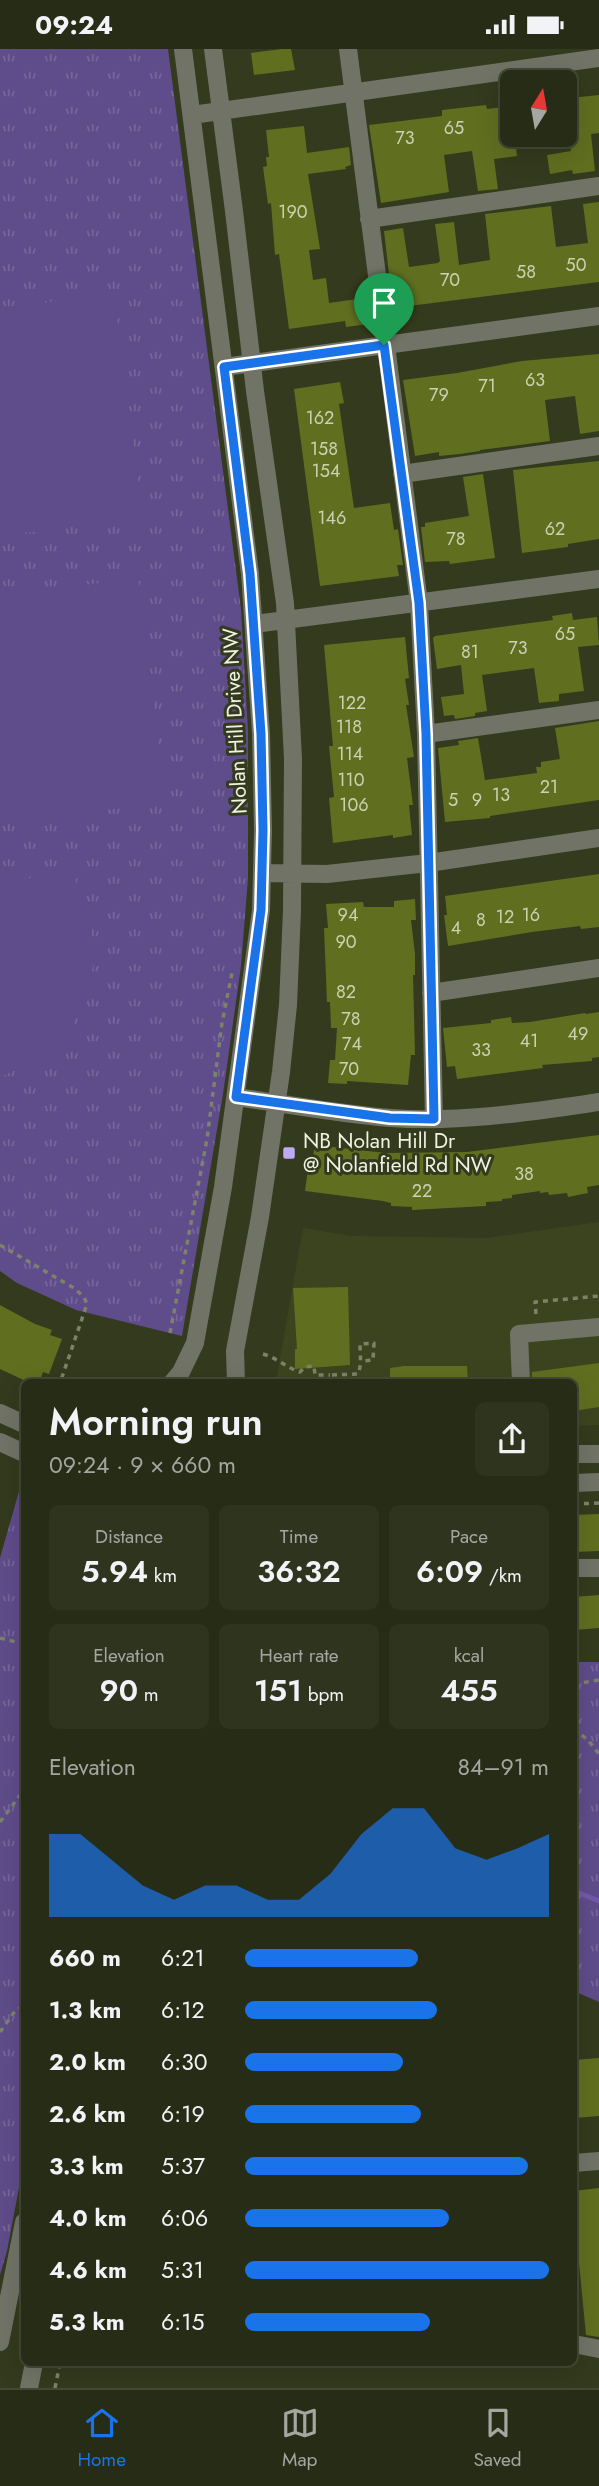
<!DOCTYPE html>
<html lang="en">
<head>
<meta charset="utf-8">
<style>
	body { margin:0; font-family:Jost,sans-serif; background:#2f341f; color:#f1f3f6; height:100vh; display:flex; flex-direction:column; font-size:26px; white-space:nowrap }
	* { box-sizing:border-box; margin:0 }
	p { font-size:23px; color:#a4a7a1 }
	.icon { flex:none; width:38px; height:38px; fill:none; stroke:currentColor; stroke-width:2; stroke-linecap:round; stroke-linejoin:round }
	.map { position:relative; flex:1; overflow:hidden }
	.details { position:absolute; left:21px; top:1330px; width:556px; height:987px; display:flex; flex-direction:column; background:#272c16; border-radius:10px; box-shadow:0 7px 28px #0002,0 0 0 2px #434835 }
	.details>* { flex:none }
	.needle { width:46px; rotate:11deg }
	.buttons { position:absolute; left:500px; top:21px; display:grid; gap:14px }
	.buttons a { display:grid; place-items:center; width:77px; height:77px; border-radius:10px; background:#272c16; box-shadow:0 7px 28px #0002,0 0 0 2px #434835; font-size:35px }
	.pin { position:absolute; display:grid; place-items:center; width:60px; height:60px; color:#fff; margin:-72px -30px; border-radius:50% 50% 50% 0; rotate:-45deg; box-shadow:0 0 7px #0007 }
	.pin .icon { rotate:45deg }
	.round { display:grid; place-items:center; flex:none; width:74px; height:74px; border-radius:10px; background:#2f341f }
	.overview { display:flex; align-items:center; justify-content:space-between; height:119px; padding:0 28px }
	h1 { font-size:38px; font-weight:600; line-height:52px }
	.metrics { display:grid; grid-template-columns:repeat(3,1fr); gap:10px; height:119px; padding:7px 28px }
	.metrics div { display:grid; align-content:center; border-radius:10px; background:#2f341f; text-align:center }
	.metrics b { font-size:30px; font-weight:600 }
	.metrics small { font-size:19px; font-weight:400 }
	.metrics p { font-size:19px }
	.chart { height:196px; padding:14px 28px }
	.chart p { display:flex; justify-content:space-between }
	.chart svg { width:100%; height:126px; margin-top:7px; fill:#1a73e8; opacity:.7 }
	ul { padding:0 28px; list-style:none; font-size:23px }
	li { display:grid; grid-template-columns:112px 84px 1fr; align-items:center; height:52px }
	li i { height:18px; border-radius:9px; background:#1a73e8 }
	.status { display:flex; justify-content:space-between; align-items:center; height:49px; padding:0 35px; background:#272c16; direction:ltr }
	.status svg { height:19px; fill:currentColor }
	.tab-bar { display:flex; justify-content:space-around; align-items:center; height:98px; border-top:2px solid #434835; background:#272c16; font-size:19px; color:#a4a7a1 }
	.tab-bar a { display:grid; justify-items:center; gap:4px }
	.tab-bar .current { color:#1a73e8 }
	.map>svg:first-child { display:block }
	.built { fill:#3c441f }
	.park { fill:url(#park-tufts) }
	.garden { fill:#5f4c8a }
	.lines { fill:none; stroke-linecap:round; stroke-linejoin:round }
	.stream { stroke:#7359ac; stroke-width:5 }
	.building { fill:#606e20 }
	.path { stroke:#7d826a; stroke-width:3.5; stroke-dasharray:5 5; stroke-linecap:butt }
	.minor { stroke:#707366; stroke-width:18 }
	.route-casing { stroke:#fff; stroke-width:14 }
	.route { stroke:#1a73e8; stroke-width:9 }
	.poi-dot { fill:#bea9f5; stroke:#343a1d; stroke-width:2.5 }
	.labels { text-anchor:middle; stroke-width:6; stroke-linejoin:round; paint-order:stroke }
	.number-label { font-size:18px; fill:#cad2b2 }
	.street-label { font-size:21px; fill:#eef3e2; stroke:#343a1d }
	.poi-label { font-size:21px; fill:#eef3e2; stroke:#343a1d; text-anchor:start }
</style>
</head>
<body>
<div class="status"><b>09:24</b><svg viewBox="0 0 49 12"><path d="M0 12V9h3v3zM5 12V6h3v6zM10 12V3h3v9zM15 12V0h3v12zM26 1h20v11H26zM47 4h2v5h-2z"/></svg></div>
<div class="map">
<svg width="599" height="2339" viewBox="0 0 599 2339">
	<defs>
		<pattern id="park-tufts" width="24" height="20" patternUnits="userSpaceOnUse" patternTransform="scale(1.75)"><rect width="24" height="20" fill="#5f4c8a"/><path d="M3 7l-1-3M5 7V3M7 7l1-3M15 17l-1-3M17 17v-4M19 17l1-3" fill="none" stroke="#76669a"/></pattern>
	</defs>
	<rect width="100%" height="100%" fill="#343a1d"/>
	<!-- built -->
	<path class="built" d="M 599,1173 L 599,1376 L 574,1377 L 574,1334 L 282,1334 L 277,1327 L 303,1179 L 351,1187 L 487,1189 Z"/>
	<!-- park -->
	<path class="park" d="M 0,0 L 168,0 L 241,560 L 248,682 L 248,829 L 241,917 L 223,1045 L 182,1287 L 76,1261 L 17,1234 L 0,1222 Z
		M 24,1425 L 24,2112 L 7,2202 L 0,2226 L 0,1509 Z
		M 574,1613 L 599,1613 L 599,1953 L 574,1942 Z"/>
	<!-- garden -->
	<path class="garden" d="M 114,245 L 143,469 L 0,487 L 0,259 Z
		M 138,529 L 166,753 L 0,775 L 0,547 Z
		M 73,825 L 90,870 L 94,911 L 87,953 L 66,985 L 35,1012 L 0,1028 L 0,832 Z"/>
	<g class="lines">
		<!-- stream -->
		<path class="stream" d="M 574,1842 L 599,1852"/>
	</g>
	<!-- building -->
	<path class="building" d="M 282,0 L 291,0 L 295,21 L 254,26 L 251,4 Z
		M 599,46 L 599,84 L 591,85 L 595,122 L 573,125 L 572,121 L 550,125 L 547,106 L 571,102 L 565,53 L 570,52 L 570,49 Z
		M 486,56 L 487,60 L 511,57 L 513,86 L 543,86 L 544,94 L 516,99 L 517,107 L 494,110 L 498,140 L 478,142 L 472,102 L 444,106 L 449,143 L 381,154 L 369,76 L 442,67 L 442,61 Z
		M 304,77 L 307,104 L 349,98 L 351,116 L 345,118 L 346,120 L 308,125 L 320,200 L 309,201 L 313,231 L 326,229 L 329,254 L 364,249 L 368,275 L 346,278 L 345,272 L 289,280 L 279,205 L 275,206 L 271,154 L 268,155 L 263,118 L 267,117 L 266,108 L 269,108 L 266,81 Z
		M 599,153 L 599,233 L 393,259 L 384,182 L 403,179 L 409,218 L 438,214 L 440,212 L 435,175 L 454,173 L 459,216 L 490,211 L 485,165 L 551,157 L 556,198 L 588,194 L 583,155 Z
		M 599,305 L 599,382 L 580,385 L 575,347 L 545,351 L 550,392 L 480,401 L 480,402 L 460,405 L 439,407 L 439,403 L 415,407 L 403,331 L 457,324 L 522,312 Z
		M 340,333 L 344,354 L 339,355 L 354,459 L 390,454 L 394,481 L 398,480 L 403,516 L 397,516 L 399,527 L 320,537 L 294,340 Z
		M 599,412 L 599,490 L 568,495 L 568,498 L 522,504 L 513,421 Z
		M 483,425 L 495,509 L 450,515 L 449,512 L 425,513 L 421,478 L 425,478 L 425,474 L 469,467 L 463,428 Z
		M 572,564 L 573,571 L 597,568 L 599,596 L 578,598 L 584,642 L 559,645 L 559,652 L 539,654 L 534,619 L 482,626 L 487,662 L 475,664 L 475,667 L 455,670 L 454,666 L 444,667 L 441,648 L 464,645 L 461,616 L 437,620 L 433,589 L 435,587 L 553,571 L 552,567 Z
		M 405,588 L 409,629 L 405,630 L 409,656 L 406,656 L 414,708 L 407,709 L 413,756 L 409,756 L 412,786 L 393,789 L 393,786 L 333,794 L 329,749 L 334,748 L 329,697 L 333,697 L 324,596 Z
		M 599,672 L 599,751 L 490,767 L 490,769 L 445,773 L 438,699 L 459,696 L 458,692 L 478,689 L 485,731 L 537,724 L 536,718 L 541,718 L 541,713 L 560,710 L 555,679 Z
		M 599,825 L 599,878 L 581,880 L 580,877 L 532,883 L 448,897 L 444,866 L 447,866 L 445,847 Z
		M 415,850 L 416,871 L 411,871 L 415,905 L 415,926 L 413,926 L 415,1006 L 411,1006 L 408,1036 L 347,1032 L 347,1035 L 328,1034 L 330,1011 L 335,1011 L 337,979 L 331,979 L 330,953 L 327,953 L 324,879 L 328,879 L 326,855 L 363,853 L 364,858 L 394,858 L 394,852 Z
		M 599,963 L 599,1008 L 592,1009 L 592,1012 L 542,1016 L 543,1019 L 457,1030 L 455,1017 L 447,1018 L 443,979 L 491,974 L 491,971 L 511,968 L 512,974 L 530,973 L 585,964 L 586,965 Z
		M 599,1086 L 599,1136 L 587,1138 L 588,1144 L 568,1148 L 567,1144 L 549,1146 L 548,1143 L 540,1144 L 540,1142 L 512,1146 L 512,1149 L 502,1150 L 502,1152 L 486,1153 L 486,1157 L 412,1161 L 412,1158 L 391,1157 L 391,1154 L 383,1152 L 305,1142 L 309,1112 L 312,1112 L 315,1096 L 386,1104 L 467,1103 Z
		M 348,1238 L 350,1316 L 295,1320 L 295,1300 L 297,1300 L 293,1239 Z
		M 0,1256 L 35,1275 L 52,1281 L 50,1286 L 62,1290 L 49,1325 L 43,1323 L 39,1334 L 30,1334 L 0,1320 Z
		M 599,1314 L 599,1358 L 574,1362 L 574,1334 L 532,1334 L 532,1323 Z
		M 404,1317 L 467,1317 L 468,1334 L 390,1334 L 390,1319 Z
		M 599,1465 L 599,1502 L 574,1503 L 574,1466 Z
		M 599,1546 L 599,1579 L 574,1581 L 574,1548 Z
		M 599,2009 L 599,2067 L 574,2069 L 574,2011 Z
		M 599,2139 L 599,2288 L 586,2286 L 574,2162 L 574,2142 Z"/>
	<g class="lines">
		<!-- path -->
		<path class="path" d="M 0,1196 L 74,1239 L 84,1248 L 87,1255 L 60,1334
			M 536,1265 L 535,1253 L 599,1247
			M 170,1284 L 207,1090 L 222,974 L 232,924
			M 263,1305 C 277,1309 287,1319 300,1323 L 305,1318 L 314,1317 L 315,1326 L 330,1326
			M 330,1334 L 330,1326 L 358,1325 C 362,1315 360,1306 360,1295 L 374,1294 L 373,1311 L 361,1312
			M 574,1455 L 599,1454
			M 0,1589 L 24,1595
			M 574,1635 L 599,1631
			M 574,1680 L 588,1691 L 599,1705
			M 0,1773 L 24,1741
			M 0,1983 L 15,1962 L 24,1957
			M 55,2339 L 60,2314"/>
		<!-- minor -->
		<path class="minor" d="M 213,0 L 234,162 L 255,342 L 285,554 L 293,710 L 292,861 L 288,956 L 281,1023 L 260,1168 L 235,1302 L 236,1334
			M 348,0 L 419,554 L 426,685 L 434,1070
			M 192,66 L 599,9
			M 369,170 L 599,137
			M 224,318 L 599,267
			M 402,425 L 599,397
			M 254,575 L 599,530
			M 426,685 L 599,661
			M 262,824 L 327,825 L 428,814 L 599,789
			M 431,944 L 599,919
			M 236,1048 C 287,1055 339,1065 391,1069 C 460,1074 530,1063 599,1053
			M 172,1334 L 181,1323 L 195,1294 L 223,1138 L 261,861 L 263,781 L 261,685 L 250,525 L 183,0
			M 521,1334 L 519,1285 L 599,1278
			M 0,1364 L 24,1375
			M 0,1393 L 24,1404
			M 574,1405 L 599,1405
			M 574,1434 L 599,1433
			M 574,1519 L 599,1519
			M 574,2114 L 599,2112
			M 0,2293 L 24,2173
			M 574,2295 L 599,2300
			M 29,2339 L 34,2314"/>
	</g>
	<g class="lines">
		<defs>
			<path id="route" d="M 384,296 L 419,554 L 426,685 L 434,1070 L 390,1069 L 236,1048 L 261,861 L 263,781 L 261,685 L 250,525 L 224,318 Z"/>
		</defs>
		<!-- route casing -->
		<use href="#route" class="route-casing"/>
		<!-- route -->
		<use href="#route" class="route"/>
	</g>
	<!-- markers -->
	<rect class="poi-dot" x="282" y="1097" width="14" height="14" rx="3.5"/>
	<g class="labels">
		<!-- number labels -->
		<g class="number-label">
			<text x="454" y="85">65</text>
			<text x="405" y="95">73</text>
			<text x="293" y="169">190</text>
			<text x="576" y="222">50</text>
			<text x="526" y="229">58</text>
			<text x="450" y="237">70</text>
			<text x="535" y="337">63</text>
			<text x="487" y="343">71</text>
			<text x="439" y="352">79</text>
			<text x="320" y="375">162</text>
			<text x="324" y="406">158</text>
			<text x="326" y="428">154</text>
			<text x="332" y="475">146</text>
			<text x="555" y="486">62</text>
			<text x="456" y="496">78</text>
			<text x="565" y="591">65</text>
			<text x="518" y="605">73</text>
			<text x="470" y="609">81</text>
			<text x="352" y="660">122</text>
			<text x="349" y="684">118</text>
			<text x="350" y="711">114</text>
			<text x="351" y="737">110</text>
			<text x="549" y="744">21</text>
			<text x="501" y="752">13</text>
			<text x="453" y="757">5</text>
			<text x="477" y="757">9</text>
			<text x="354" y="762">106</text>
			<text x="348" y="872">94</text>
			<text x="531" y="872">16</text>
			<text x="505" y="874">12</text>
			<text x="481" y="877">8</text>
			<text x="456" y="885">4</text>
			<text x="346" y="899">90</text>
			<text x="346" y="949">82</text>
			<text x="351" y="976">78</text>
			<text x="578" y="991">49</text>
			<text x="529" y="998">41</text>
			<text x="352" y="1001">74</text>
			<text x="481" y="1007">33</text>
			<text x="349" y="1026">70</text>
			<text x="524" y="1131">38</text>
			<text x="422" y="1148">22</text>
		</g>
		<!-- street labels -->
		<g class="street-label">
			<text transform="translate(235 672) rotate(-93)" y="7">Nolan Hill Drive NW</text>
		</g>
		<!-- poi labels -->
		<g class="poi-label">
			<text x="303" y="1099">NB Nolan Hill Dr<tspan x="303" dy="24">@ Nolanfield Rd NW</tspan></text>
		</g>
	</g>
</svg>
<div class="buttons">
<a><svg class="needle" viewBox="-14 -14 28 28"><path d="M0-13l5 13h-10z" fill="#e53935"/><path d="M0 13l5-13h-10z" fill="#a4a7a1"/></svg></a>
</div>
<div class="pin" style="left:384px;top:296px;background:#1e9e55"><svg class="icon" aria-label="arrive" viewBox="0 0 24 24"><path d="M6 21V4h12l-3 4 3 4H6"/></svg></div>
<section class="details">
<div class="overview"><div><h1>Morning run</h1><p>09:24 · 9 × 660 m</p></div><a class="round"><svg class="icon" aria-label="share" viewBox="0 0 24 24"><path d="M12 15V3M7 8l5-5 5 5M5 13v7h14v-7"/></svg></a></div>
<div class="metrics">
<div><p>Distance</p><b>5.94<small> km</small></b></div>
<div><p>Time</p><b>36:32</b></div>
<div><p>Pace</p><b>6:09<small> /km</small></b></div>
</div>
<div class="metrics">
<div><p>Elevation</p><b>90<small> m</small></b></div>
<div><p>Heart rate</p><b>151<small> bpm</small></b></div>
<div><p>kcal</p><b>455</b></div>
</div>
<div class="chart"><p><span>Elevation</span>84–91 m</p>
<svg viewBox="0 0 160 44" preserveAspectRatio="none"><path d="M0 44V15L10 15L20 24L30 33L40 38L50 33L60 33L70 38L80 38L90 29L100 15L110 6L120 6L130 20L140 24L150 20L160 15V44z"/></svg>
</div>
<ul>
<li><b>660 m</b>6:21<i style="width:57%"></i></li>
<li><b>1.3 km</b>6:12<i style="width:63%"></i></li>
<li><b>2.0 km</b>6:30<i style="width:52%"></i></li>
<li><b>2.6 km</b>6:19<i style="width:58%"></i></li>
<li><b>3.3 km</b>5:37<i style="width:93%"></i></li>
<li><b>4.0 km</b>6:06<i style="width:67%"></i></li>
<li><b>4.6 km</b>5:31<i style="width:100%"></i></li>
<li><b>5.3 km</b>6:15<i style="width:61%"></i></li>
</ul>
</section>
</div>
<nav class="tab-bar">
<a class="current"><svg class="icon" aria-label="home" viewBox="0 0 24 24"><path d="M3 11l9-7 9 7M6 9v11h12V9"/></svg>Home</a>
<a><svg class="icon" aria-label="map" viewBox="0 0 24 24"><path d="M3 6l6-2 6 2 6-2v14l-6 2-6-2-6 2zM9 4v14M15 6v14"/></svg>Map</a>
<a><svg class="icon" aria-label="saved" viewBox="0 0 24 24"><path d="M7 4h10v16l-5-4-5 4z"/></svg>Saved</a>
</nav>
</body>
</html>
